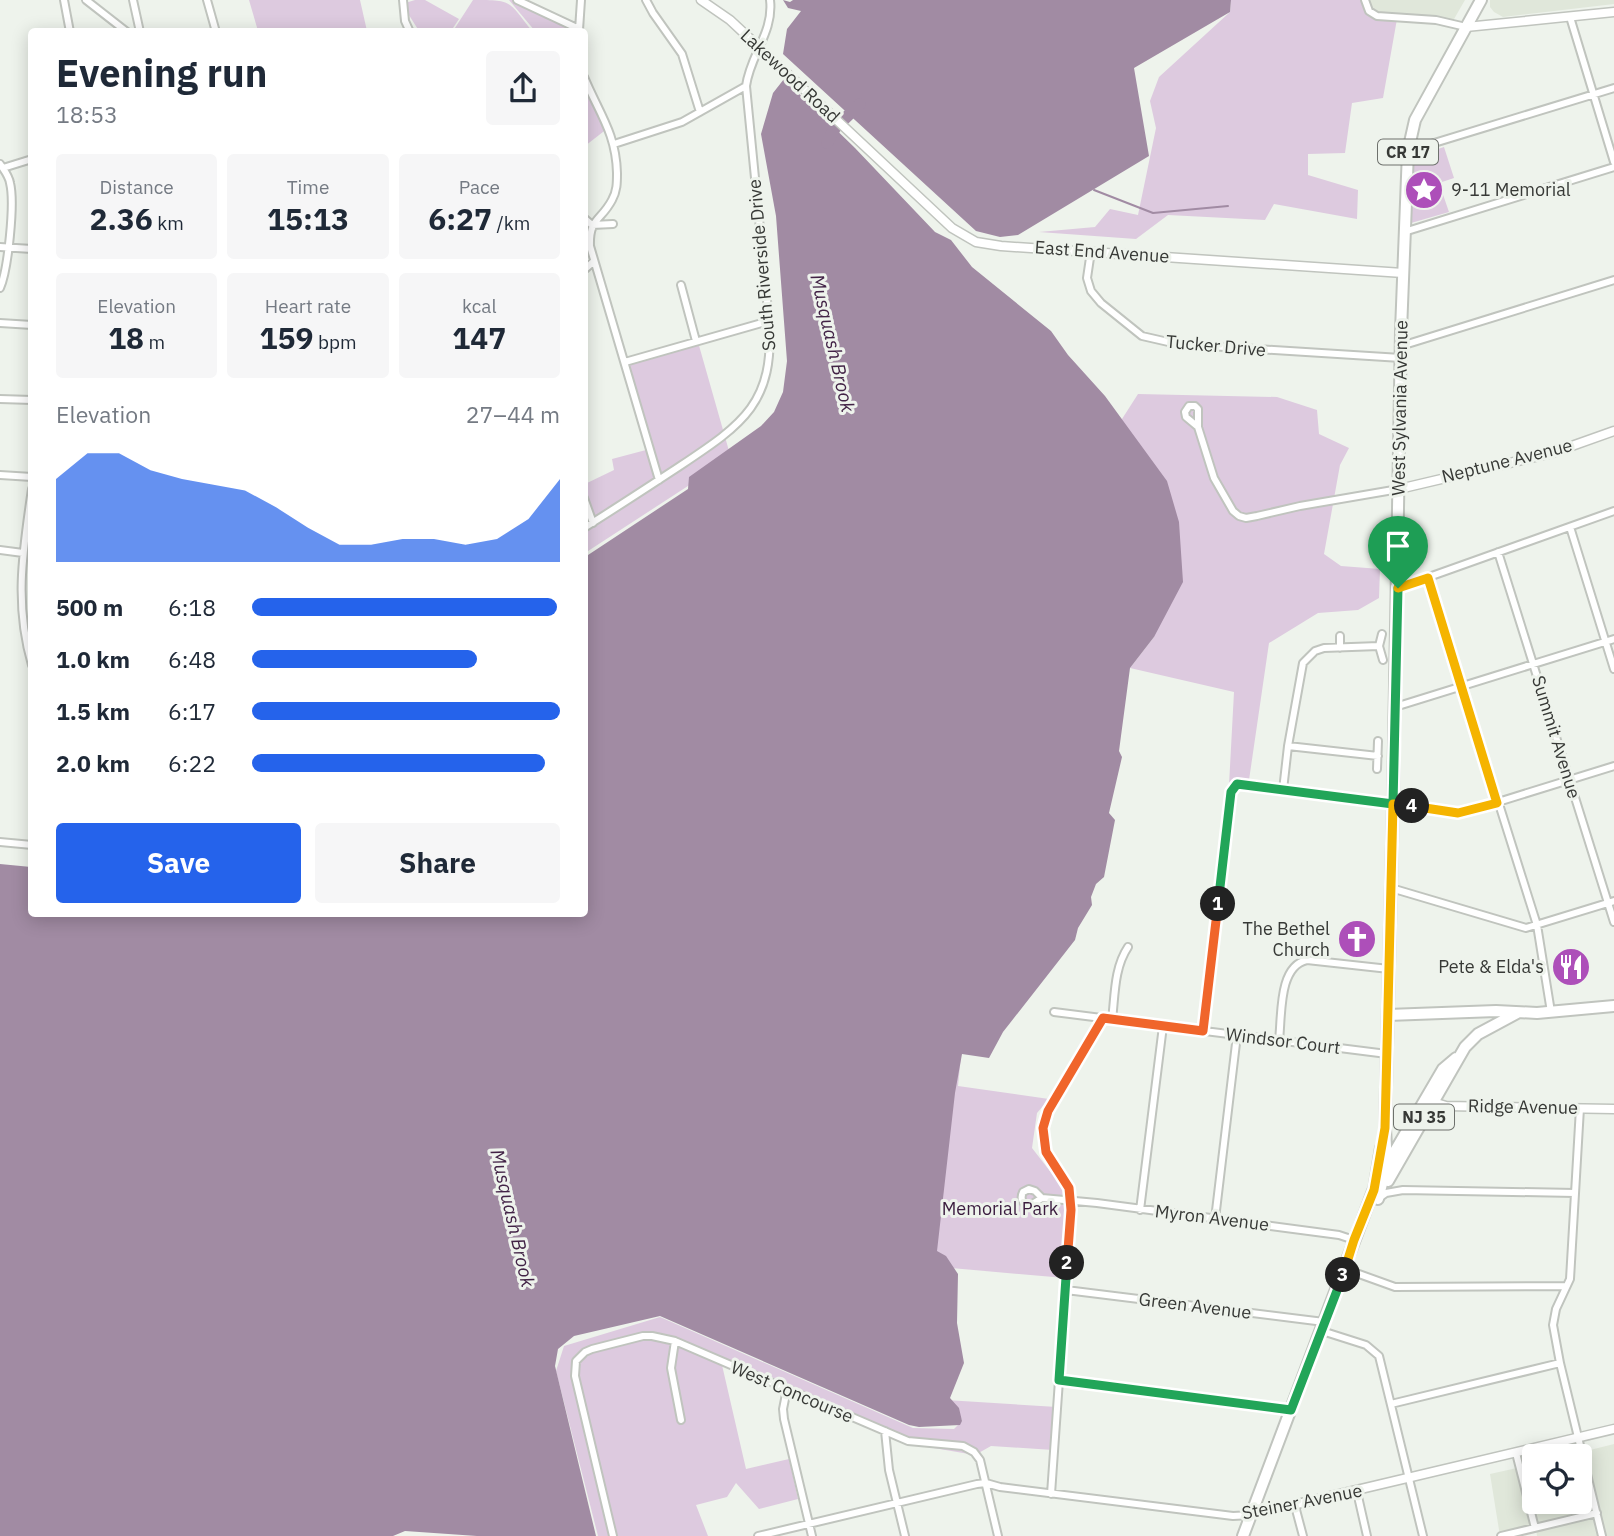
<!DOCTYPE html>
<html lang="en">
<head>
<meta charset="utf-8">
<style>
	body { margin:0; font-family:"IBM Plex Sans",sans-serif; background:#f6f6f7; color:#1f2937; height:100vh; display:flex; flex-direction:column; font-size:26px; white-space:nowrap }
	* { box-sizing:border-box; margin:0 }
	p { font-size:23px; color:#747a83 }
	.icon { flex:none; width:38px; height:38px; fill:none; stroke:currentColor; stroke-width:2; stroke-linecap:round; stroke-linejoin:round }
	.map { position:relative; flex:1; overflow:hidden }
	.sheet { position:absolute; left:28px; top:28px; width:560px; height:889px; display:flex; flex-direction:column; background:#fff; border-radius:7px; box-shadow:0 4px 18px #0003 }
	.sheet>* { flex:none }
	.tools { position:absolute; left:1522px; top:1444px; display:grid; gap:14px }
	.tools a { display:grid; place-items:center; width:70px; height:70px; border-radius:7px; background:#fff; box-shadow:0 4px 18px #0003; font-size:35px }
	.pin { position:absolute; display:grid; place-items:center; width:60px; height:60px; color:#fff; margin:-72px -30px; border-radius:50% 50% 50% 0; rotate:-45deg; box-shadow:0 0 7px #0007 }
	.pin .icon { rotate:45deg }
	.km { position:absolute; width:35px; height:35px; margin:-18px; border-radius:50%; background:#222; color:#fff; font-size:19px; line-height:35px; text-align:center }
	.round { display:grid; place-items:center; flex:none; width:74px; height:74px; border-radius:7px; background:#f6f6f7 }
	.head { display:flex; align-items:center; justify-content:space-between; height:119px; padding:0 28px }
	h1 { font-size:38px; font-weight:800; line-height:52px }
	.stats { display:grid; grid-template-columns:repeat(3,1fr); gap:10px; height:119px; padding:7px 28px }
	.stats div { display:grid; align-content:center; border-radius:7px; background:#f6f6f7; text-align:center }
	.stats b { font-size:30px; font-weight:800 }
	.stats small { font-size:19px; font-weight:400 }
	.stats p { font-size:19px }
	.chart { height:196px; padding:14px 28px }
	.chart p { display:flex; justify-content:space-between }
	.chart svg { width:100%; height:126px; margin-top:7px; fill:#2563eb; opacity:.7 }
	.action { display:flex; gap:14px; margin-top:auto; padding:14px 28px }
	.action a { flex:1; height:80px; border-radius:7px; background:#2563eb; color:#fff; font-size:28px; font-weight:800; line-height:80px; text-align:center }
	.action a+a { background:#f6f6f7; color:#1f2937 }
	ul { padding:0 28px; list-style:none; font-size:23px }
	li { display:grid; grid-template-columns:112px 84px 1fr; align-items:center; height:52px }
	li i { height:18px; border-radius:9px; background:#2563eb }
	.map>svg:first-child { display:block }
	.built { fill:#e0e7da }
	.green { fill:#ddcadf }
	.water { fill:#a18ba3 }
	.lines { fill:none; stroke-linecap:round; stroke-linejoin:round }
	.stream { stroke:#a18ba3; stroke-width:2 }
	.river { stroke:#a18ba3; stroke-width:12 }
	.minor-casing { stroke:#c0c4be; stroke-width:10 }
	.tertiary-casing { stroke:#c0c4be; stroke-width:11 }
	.primary-casing { stroke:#c0c4be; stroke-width:14 }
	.minor { stroke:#fff; stroke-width:6 }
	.tertiary { stroke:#fff; stroke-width:8 }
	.primary { stroke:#fff; stroke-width:10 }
	.split-1-casing { stroke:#fff; stroke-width:14 }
	.split-2-casing { stroke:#fff; stroke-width:14 }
	.split-3-casing { stroke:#fff; stroke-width:14 }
	.split-4-casing { stroke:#fff; stroke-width:14 }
	.split-5-casing { stroke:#fff; stroke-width:14 }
	.split-1 { stroke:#22a559; stroke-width:9 }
	.split-2 { stroke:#f0652b; stroke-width:9 }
	.split-3 { stroke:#22a559; stroke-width:9 }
	.split-4 { stroke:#f5b400; stroke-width:9 }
	.split-5 { stroke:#f5b400; stroke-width:9 }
	.labels { text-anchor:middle; stroke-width:6; stroke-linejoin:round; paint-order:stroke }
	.shield { fill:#eef3ec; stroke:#6e716d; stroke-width:2 }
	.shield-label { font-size:16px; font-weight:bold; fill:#373936 }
	.street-label { font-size:18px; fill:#373936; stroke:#eef3ec }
	.poi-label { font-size:18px; fill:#373936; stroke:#eef3ec; text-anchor:end }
	.park-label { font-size:18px; fill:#3a1b3e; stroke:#eef3ec }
	.water-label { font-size:19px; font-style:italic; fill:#422346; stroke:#eef3ec }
</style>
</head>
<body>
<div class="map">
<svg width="1614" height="1536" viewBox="0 0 1614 1536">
	<rect width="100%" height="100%" fill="#eef3ec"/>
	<!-- built -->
	<path class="built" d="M 1363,0 L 1465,0 L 1450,26 L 1367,15 Z
		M 1490,0 L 1614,0 L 1614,4 L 1503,17 L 1494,12 L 1490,7 Z
		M 1614,1444 L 1614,1536 L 1537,1536 L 1536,1528 L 1500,1536 L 1490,1474 L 1535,1464 L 1535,1502 L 1580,1502 L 1580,1456 L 1566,1456 Z"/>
	<!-- green -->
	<path class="green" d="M 249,0 L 360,0 L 367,31 L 258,31 Z
		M 415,0 L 425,0 L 459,19 L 451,31 L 419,31 L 402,4 Z
		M 473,0 C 514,0 508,1 532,31 L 453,31 Z
		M 509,0 L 516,0 L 579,31 L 535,31 Z
		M 1231,0 L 1363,0 L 1368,15 L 1397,19 L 1383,98 L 1352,103 L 1345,153 L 1308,154 L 1308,175 L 1358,190 L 1357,219 L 1274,204 L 1265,220 L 1168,215 L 1136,239 L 1039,232 L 1095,227 L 1110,209 L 1138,215 L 1156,128 L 1150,101 L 1159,77 L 1230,12 Z
		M 584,76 L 608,128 L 585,146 L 584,146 Z
		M 1444,147 L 1454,178 L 1439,183 L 1449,212 L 1411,223 L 1414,157 Z
		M 698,342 L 731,458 L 585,553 L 585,484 L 614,470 L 612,459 L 646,450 L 622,365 Z
		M 1138,394 L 1277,397 L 1317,410 L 1319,434 L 1349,448 L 1340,465 L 1324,554 L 1341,566 L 1380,569 L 1379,598 L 1358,610 L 1318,613 L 1269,643 L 1248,787 L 1229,785 L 1234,692 L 1130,668 L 1154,637 L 1122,419 Z
		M 961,1056 L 958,1086 L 1049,1099 L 1037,1113 L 1032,1148 L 1070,1197 L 1065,1278 L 951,1268 L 931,1252 L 946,1093 Z
		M 660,1317 L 913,1428 L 954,1429 L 962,1421 L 957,1408 L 946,1400 L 1057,1407 L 1053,1450 L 991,1446 L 975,1455 L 916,1445 L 722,1365 L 746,1469 L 789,1459 L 798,1499 L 759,1509 L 736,1483 L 727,1497 L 696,1505 L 708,1536 L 598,1536 L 556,1371 L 564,1346 Z"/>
	<!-- water -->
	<path class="water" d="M 783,0 L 790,2 L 793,0 L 1231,0 L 1230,12 L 1134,68 L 1149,156 L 1018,235 L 1000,237 L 976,231 L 783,54 L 787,29 L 801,11 L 788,8 Z
		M 784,79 L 855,148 L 935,232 L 951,240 L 972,267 L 1051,331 L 1068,355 L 1105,396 L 1167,481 L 1179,522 L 1183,582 L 1154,637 L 1130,668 L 1119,751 L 1122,757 L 1109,813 L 1115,820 L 1104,877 L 1096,884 L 1091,897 L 1092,905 L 1078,928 L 1075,940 L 1003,1032 L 989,1058 L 962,1054 L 955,1093 L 937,1251 L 946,1256 L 958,1274 L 957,1323 L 964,1363 L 950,1398 L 959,1408 L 962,1421 L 960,1425 L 919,1427 L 909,1425 L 660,1316 L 574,1336 L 558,1349 L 555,1366 L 596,1536 L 477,1536 L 405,1531 L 393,1536 L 0,1536 L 0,864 L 31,867 L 32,914 L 584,914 L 585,557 L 688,489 L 689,477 L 761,426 L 774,412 L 783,392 L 787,361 L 776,216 L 761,134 L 773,93 Z"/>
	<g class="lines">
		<!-- stream -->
		<path class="stream" d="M 1094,190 L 1153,213 L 1228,206"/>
		<!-- river -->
		<path class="river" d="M 827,143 L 835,128 L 860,104"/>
		<defs>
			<path id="minor" d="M 64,0 L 70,32
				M 86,0 L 127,32
				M 133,0 L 140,32
				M 207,0 L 216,32
				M 403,0 L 405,21 L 410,32
				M 517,0 L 579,29
				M 646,0 L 653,13 L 682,54 L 700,112
				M 1365,0 L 1369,11 L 1377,16 L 1436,20 L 1466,27
				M 1570,17 L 1614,162
				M 579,30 L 581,0
				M 584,77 C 599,113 616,133 617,173 C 617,183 617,191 612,200 C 601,221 589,218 590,246 L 659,480
				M 614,144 L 682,122 L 746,86
				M 1408,151 L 1614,88
				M 0,164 C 4,170 9,176 10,183 C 15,203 8,270 0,288
				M 3,168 L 32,159
				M 584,218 L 592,225 L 613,224
				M 1404,232 L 1614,167
				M 0,247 L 32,249
				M 1091,251 L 1087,278 L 1091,291 L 1101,303 L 1142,336 L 1177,344 L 1401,358
				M 584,270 L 593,262
				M 681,285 L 696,341
				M 0,323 L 32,325
				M 1401,346 L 1614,280
				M 625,362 L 769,321
				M 0,399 L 32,400
				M 1189,406 L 1195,406 L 1198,409 L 1198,427 L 1186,417 L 1185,412 Z
				M 1198,427 L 1214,478 L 1233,511 L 1239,516 L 1246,518 L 1257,516 L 1300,506 L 1399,489
				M 0,475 L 32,477
				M 32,489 C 23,551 14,604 32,665
				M 584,498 L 593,523
				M 1570,527 L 1614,669
				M 584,528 C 616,508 648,487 680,466 C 743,424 775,403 769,321 L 746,86 C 750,55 774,32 770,0
				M 0,550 L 23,553
				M 1498,552 L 1614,922
				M 1428,578 L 1537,925 L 1551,1012
				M 1398,588 L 1614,511
				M 1382,634 L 1379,646 L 1383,660
				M 1340,636 L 1340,648
				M 1395,707 L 1614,639
				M 1288,746 L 1378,756
				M 1377,769 L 1378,741
				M 1283,790 L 1288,746 L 1303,663 L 1315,651 L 1324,648 L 1379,646
				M 0,842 L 32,845
				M 1391,888 L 1526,928 L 1614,901
				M 1054,1012 L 1387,1054
				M 1112,1020 C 1115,995 1114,968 1128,947
				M 1203,1031 L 1231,792 L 1237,784 L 1458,813 L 1466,812 L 1614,766
				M 1279,1040 C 1282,1016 1278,966 1307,960 L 1389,969
				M 1580,1108 L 1570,1279 L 1556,1309 L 1553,1325 L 1560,1363 L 1602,1536
				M 1029,1189 L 1035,1191 L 1042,1198 L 1029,1206 C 1022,1204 1020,1198 1023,1192 Z
				M 1042,1198 L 1097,1203 L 1339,1235 L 1354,1240
				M 1379,1198 L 1386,1193 L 1403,1190 L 1575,1193
				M 1140,1210 L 1163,1026
				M 1215,1219 L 1237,1035
				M 1345,1269 L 1395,1287 L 1566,1286
				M 1066,1290 L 1324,1322
				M 1322,1331 L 1366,1345 L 1379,1356 L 1423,1536
				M 675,1341 L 671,1368 L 681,1420
				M 1059,1380 L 1291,1410
				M 787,1389 L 783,1409 L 784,1419 L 812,1536
				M 1391,1404 L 1560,1363
				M 885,1431 L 889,1470 L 905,1536
				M 1516,1453 L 1535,1528
				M 1357,1492 L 1367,1536
				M 1051,1494 L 1071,1210 L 1069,1188 L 1051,1162 L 1043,1141 L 1043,1128 L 1048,1111 L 1103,1018
				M 1295,1506 L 1303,1536
				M 613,1536 L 575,1376 L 576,1361 L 585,1352 L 592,1349 L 643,1336 L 652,1336 L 675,1341 L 908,1441 L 963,1446 L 974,1452 L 980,1460 L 998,1536
				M 758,1536 L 977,1484 L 986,1483 L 1000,1487 L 1233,1516 L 1251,1515
				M 1501,1536 L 1597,1513"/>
			<path id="tertiary" d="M 701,0 L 730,20 L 952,228 L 976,242 L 1001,246 L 1403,273
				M 1466,27 L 1614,12
				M 1399,489 L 1552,453 L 1614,431
				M 1433,1102 L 1446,1106 L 1614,1109
				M 1251,1515 L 1614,1429"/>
			<path id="primary" d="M 1388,1015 L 1496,1011 L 1537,1013 L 1614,1006
				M 1388,1163 L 1443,1069 L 1456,1058
				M 1388,1181 L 1465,1047 L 1478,1034 L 1517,1013
				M 1374,1190 L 1381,1148
				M 1378,1199 L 1387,1165 L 1385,1128 L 1393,804 L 1401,331 L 1408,151 L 1415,120 L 1481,0
				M 1243,1536 L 1375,1186"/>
		</defs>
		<!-- minor casing -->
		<use href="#minor" class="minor-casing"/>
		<!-- tertiary casing -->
		<use href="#tertiary" class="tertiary-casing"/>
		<!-- primary casing -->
		<use href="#primary" class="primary-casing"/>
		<!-- minor -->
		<use href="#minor" class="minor"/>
		<!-- tertiary -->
		<use href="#tertiary" class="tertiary"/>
		<!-- primary -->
		<use href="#primary" class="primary"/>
	</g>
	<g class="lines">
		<defs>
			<path id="split-1" d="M 1218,904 L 1231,792 L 1237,784 L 1393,804 L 1398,588"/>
			<path id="split-2" d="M 1067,1263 L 1071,1210 L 1069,1188 L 1046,1152 L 1043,1128 L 1048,1111 L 1103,1018 L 1203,1031 L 1218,904"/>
			<path id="split-3" d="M 1067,1263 L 1059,1380 L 1291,1410 L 1343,1275"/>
			<path id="split-4" d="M 1343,1275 L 1354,1240 L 1374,1190 L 1385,1128 L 1393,804 L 1412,806"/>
			<path id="split-5" d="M 1398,588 L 1428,578 L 1497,803 L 1458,813 L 1412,806"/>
		</defs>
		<!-- split-1 casing -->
		<use href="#split-1" class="split-1-casing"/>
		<!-- split-2 casing -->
		<use href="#split-2" class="split-2-casing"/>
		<!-- split-3 casing -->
		<use href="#split-3" class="split-3-casing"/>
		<!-- split-4 casing -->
		<use href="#split-4" class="split-4-casing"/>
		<!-- split-5 casing -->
		<use href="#split-5" class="split-5-casing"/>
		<!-- split-1 -->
		<use href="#split-1" class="split-1"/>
		<!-- split-2 -->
		<use href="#split-2" class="split-2"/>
		<!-- split-3 -->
		<use href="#split-3" class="split-3"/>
		<!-- split-4 -->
		<use href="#split-4" class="split-4"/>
		<!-- split-5 -->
		<use href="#split-5" class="split-5"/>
	</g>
	<!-- icons -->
	<defs>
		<symbol id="sight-disc" viewBox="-11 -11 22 22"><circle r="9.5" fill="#ad4fb9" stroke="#eef3ec"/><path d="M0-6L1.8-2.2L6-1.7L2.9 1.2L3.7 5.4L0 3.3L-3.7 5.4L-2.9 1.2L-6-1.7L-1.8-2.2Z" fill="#fff"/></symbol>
		<symbol id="church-disc" viewBox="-11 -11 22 22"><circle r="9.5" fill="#ad4fb9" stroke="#eef3ec"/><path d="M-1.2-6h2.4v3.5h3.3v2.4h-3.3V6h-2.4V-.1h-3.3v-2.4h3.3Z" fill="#fff"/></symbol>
		<symbol id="restaurant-disc" viewBox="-11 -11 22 22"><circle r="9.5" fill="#ad4fb9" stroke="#eef3ec"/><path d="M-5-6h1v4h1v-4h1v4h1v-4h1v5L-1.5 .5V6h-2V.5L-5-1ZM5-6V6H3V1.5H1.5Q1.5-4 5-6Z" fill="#fff"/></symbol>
	</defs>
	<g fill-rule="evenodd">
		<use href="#sight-disc" x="1402" y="168" width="44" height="44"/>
		<use href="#church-disc" x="1335" y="917" width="44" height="44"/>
		<use href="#restaurant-disc" x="1549" y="945" width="44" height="44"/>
	</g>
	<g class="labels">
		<!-- shield labels -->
		<g class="shield">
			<rect x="1378" y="139.5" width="60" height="25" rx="5"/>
			<rect x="1394" y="1104.5" width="60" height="25" rx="5"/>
		</g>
		<g class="shield-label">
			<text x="1408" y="158">CR 17</text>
			<text x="1424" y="1123">NJ 35</text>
		</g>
		<!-- street labels -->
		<g class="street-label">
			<text transform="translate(790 76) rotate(43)" y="6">Lakewood Road</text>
			<text transform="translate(1102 252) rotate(4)" y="6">East End Avenue</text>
			<text transform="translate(762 265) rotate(-95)" y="6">South Riverside Drive</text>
			<text transform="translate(1216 346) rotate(5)" y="6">Tucker Drive</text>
			<text transform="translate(1400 408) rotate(-89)" y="6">West Sylvania Avenue</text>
			<text transform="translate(1507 461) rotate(-14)" y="6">Neptune Avenue</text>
			<text transform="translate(1556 737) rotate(73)" y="6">Summit Avenue</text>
			<text transform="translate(1283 1041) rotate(7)" y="6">Windsor Court</text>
			<text transform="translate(1523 1107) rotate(1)" y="6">Ridge Avenue</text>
			<text transform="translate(1212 1218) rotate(7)" y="6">Myron Avenue</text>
			<text transform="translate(1195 1306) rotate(7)" y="6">Green Avenue</text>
			<text transform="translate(792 1392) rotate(23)" y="6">West Concourse</text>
			<text transform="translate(1302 1502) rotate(-11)" y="6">Steiner Avenue</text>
		</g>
		<!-- poi labels -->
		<g class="poi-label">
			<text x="1451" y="196" text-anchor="start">9-11 Memorial</text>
			<text x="1330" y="935">The Bethel<tspan x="1330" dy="21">Church</tspan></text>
			<text x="1544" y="973">Pete &amp; Elda's</text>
		</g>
		<!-- park labels -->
		<g class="park-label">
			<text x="1000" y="1215">Memorial Park</text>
		</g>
		<!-- water labels -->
		<g class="water-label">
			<text transform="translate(833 343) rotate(77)" y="7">Musquash Brook</text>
			<text transform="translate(513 1218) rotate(77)" y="7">Musquash Brook</text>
		</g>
	</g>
</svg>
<div class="tools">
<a><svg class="icon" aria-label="locate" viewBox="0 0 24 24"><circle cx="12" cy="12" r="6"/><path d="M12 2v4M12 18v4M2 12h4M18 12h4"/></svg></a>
</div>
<div class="pin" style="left:1398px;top:588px;background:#1e9e55"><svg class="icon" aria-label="arrive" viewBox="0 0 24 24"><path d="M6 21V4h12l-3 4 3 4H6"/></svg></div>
<b class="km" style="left:1218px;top:904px">1</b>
<b class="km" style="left:1067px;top:1263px">2</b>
<b class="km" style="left:1343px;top:1275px">3</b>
<b class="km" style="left:1412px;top:806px">4</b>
<section class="sheet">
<div class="head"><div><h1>Evening run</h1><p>18:53</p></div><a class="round"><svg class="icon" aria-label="share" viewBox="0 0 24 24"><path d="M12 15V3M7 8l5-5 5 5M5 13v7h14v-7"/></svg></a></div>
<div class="stats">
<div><p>Distance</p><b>2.36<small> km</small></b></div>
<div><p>Time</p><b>15:13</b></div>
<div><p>Pace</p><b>6:27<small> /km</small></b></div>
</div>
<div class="stats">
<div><p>Elevation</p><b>18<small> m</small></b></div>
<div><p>Heart rate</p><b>159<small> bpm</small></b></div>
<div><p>kcal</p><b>147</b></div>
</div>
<div class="chart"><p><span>Elevation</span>27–44 m</p>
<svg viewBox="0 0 160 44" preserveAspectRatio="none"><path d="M0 44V15L10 6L20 6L30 12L40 15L50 17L60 19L70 25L80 32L90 38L100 38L110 36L120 36L130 38L140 36L150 29L160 15V44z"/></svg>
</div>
<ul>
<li><b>500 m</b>6:18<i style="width:99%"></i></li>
<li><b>1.0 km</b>6:48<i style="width:73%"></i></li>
<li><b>1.5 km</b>6:17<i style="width:100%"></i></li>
<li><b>2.0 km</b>6:22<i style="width:95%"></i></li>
</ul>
<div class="action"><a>Save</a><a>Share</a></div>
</section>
</div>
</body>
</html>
